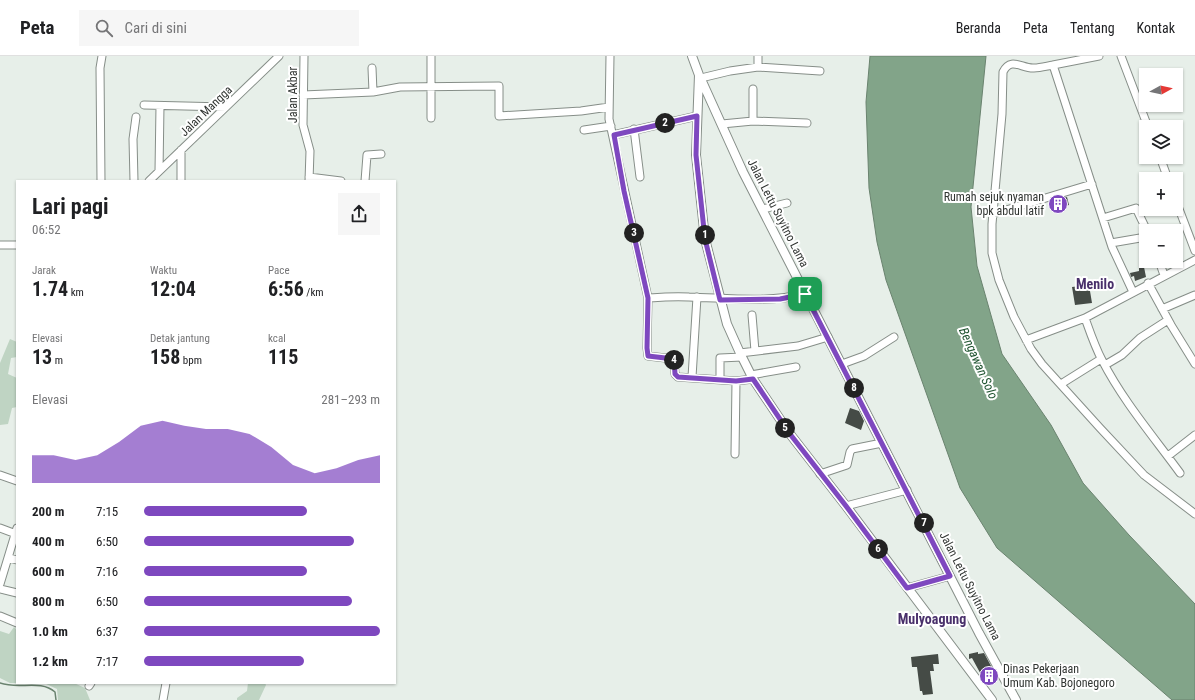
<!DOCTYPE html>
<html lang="id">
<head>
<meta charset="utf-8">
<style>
	body { margin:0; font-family:"Roboto Condensed",sans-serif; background:#f6f6f6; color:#202124; height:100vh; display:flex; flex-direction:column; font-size:15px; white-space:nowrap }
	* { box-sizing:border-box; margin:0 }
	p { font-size:13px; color:#757577 }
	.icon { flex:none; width:22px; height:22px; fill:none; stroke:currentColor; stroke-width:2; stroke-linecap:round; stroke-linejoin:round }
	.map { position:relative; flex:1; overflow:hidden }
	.sheet { position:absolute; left:16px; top:124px; width:380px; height:504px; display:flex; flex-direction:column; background:#fff; border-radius:0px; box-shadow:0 1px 3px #0004 }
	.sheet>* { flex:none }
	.needle { width:26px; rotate:82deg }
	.controls { position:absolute; left:1139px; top:12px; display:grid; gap:8px }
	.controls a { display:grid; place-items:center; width:44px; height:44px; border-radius:0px; background:#fff; box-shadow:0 1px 3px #0004; font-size:20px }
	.pin { position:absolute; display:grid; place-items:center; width:34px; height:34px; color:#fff; margin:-17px; border-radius:8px; box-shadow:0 2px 6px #0006 }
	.km { position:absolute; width:20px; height:20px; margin:-10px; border-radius:50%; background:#222; color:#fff; font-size:11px; line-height:20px; text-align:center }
	.round { display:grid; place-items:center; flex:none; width:42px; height:42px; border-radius:0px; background:#f6f6f6 }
	.overview { display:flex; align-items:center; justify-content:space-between; height:68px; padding:0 16px }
	h1 { font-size:22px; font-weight:700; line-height:30px }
	.metrics { display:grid; grid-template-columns:repeat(3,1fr); gap:6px; height:68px; padding:4px 16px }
	.metrics div { display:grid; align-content:center }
	.metrics b { font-size:20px; font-weight:700 }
	.metrics small { font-size:11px; font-weight:400 }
	.metrics p { font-size:11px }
	.chart { height:112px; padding:8px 16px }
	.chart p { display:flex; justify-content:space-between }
	.chart svg { width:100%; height:72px; margin-top:4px; fill:#7e48bf; opacity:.7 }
	ul { padding:0 16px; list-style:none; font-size:13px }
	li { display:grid; grid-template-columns:64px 48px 1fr; align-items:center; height:30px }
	li i { height:10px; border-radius:5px; background:#7e48bf }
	header { display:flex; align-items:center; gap:24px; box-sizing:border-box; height:56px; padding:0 20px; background:#fff; border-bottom:1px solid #e0e0e0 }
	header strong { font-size:19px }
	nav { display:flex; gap:22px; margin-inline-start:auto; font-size:14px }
	.search { width:280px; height:36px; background:#f6f6f6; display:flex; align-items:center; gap:10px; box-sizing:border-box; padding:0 14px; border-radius:0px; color:#757577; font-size:15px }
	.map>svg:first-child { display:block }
	.green { fill:#bfd4c3 }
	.water { fill:#82a489; stroke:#6a836f }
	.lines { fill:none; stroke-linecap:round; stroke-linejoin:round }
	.stream { stroke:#6a836f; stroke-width:1.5 }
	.building { fill:#454b46 }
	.minor-casing { stroke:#868e88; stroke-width:9 }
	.major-casing { stroke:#868e88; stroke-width:10 }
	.minor { stroke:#fff; stroke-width:7 }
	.major { stroke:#fff; stroke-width:8 }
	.route-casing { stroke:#fff; stroke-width:8 }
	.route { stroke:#7e48bf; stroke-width:5 }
	.labels { text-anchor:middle; stroke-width:4; stroke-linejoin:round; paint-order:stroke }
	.street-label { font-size:12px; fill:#313532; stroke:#fff }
	.poi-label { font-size:12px; fill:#313532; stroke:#fff; text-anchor:end }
	.water-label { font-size:13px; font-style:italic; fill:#1f5430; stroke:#fff }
	.quarter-label { font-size:14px; font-weight:bold; fill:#49306b; stroke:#fff }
</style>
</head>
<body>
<header>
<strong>Peta</strong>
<div class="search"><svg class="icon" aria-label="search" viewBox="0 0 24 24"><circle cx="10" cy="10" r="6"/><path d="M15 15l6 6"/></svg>Cari di sini</div>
<nav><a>Beranda</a><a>Peta</a><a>Tentang</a><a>Kontak</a></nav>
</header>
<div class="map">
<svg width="1195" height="644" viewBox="0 0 1195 644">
	<rect width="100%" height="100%" fill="#e7efe9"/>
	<!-- green -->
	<path class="green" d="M 10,283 L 17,286 L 17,301 L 11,302 L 8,318 L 17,322 L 17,351 L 12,352 L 8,368 L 0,369 L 0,307 Z
		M 14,571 L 17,574 L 17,627 L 27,627 L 10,627 L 0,622 L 0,575 L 9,578 Z
		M 44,627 L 74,627 L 85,632 L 90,644 L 58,644 L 57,633 Z
		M 248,627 L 265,627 L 266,629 L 259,644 L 237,644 L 237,642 L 247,635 Z"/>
	<!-- water -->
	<path class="water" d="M 870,0 L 986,0 L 971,151 L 977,210 L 1002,298 L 1051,369 L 1083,427 L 1129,479 L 1195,548 L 1195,644 L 1172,644 L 997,492 L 960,432 L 886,224 L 877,186 L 869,132 L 866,46 Z"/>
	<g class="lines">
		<!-- stream -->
		<path class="stream" d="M 0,627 C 19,634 40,623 55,636 L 56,644"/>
	</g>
	<!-- building -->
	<path class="building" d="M 1067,141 L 1069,149 L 1061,151 L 1062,155 L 1056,156 L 1054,145 Z
		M 1144,211 L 1146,221 L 1135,225 L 1134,220 L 1131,221 L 1130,217 L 1139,215 L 1139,212 Z
		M 1089,229 L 1092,247 L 1075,249 L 1072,231 Z
		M 850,352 L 859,355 L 864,365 L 861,374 L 845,367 Z
		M 978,596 L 978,598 L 984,597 L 997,621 L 984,624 L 972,602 L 969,603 L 969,598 Z
		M 938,598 L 939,608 L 933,608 L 934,615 L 930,615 L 933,638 L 923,639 L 922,635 L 920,635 L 917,611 L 912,611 L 911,601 Z"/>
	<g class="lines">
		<defs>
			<path id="minor" d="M 304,0 L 303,69 L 310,95 L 309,125
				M 610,0 L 609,63 L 648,242 L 647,292 L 648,300 L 674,303 L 675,318 L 678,321 L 736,325 L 753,323
				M 758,0 L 758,11
				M 1099,0 L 1053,9 L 1112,191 L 1133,236
				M 1121,0 L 1148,71
				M 1053,9 C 1047,10 1040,12 1034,12 C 1022,13 1011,0 1003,16 L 1002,58 L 992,168 L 992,197 L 999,224 L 1014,261 L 1031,293 L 1042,308 L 1100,372 L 1144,419 L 1195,458
				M 372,12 L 373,36
				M 701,22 L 730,15 L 758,11 L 820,15
				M 303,39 L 373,36 L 400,31 L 499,30 L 499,60 L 581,55 L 609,51
				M 144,49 L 226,51
				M 431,62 L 431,0
				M 753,65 L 753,33
				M 722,68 L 753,65 L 807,67
				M 634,73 L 640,121
				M 584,74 L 611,70
				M 613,79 L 697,60
				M 1160,101 L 1168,123
				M 159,115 L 160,50
				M 309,121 L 341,125
				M 101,125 L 100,12 L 102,0
				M 134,125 L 133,83 L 136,61
				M 149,125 L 279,0
				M 181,125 L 181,94
				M 365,125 L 367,99 L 381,98
				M 1176,145 L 1195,195
				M 763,153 L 787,147
				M 993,158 L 1092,128
				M 1103,162 L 1136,152 L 1147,175
				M 1111,187 L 1146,181
				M 0,189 L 17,189
				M 1159,205 L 1164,219
				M 1148,227 L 1171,269 L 1195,308
				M 648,242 C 662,241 675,240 689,241 C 728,242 767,247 805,238
				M 1162,253 L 1195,239
				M 752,259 L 755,295
				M 1026,284 L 1085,262
				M 740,297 L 798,290 L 828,281
				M 842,308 L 864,300 L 894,281
				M 1105,309 L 1122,299 L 1140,282 L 1168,264
				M 751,319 L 796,311
				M 692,321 L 697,241
				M 720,323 L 720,302 L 742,301
				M 1061,328 L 1101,303
				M 735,398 L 736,325
				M 1168,400 L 1195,379
				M 1180,417 C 1153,380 1123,345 1102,304 C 1095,291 1090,276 1085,262 L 1195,204
				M 820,418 L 847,409 L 850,396 L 852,393 L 882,387
				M 0,419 L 17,425
				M 846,450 L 907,434
				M 0,472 L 16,478
				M 9,502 L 17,504
				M 0,528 L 17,472
				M 907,532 L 950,520
				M 0,533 L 17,537
				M 0,560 L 17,567
				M 89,630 L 91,627
				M 163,644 L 166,627"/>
			<path id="major" d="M 692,0 L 699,19 L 696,99 L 705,183 L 727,268 L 740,297 L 753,323 L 790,378 L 846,450 L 992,644
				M 700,21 L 743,116 L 979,577 L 1016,644"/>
		</defs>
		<!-- minor casing -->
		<use href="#minor" class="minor-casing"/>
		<!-- major casing -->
		<use href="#major" class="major-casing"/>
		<!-- minor -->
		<use href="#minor" class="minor"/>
		<!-- major -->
		<use href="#major" class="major"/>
	</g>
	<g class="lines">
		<defs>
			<path id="route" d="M 697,60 L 696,99 L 705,183 L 720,244 L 780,243 L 805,238 L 950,520 L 907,532 L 846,450 L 790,378 L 753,323 L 736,325 L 678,321 L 675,318 L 674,303 L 648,300 L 647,292 L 648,242 L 624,135 L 614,79 Z"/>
		</defs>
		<!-- route casing -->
		<use href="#route" class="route-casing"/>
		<!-- route -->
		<use href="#route" class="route"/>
	</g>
	<!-- icons -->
	<defs>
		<symbol id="building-disc" viewBox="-11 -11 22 22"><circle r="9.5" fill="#7e48bf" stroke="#fff"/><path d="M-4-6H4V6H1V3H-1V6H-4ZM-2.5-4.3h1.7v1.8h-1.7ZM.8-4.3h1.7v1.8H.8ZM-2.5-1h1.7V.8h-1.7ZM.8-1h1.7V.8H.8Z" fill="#fff"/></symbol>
	</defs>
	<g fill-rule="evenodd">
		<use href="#building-disc" x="1047" y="137" width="22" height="22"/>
		<use href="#building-disc" x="978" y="609" width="22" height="22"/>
	</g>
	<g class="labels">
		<!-- street labels -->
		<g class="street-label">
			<text transform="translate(293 39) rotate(-90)" y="4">Jalan Akbar</text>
			<text transform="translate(206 55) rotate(-44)" y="4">Jalan Mangga</text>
			<text transform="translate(778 157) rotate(63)" y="4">Jalan Lettu Suyitno Lama</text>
			<text transform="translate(970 530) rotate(63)" y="4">Jalan Lettu Suyitno Lama</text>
		</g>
		<!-- poi labels -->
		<g class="poi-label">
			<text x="1044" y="145">Rumah sejuk nyaman<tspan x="1044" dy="14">bpk abdul latif</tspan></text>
			<text x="1003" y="617" text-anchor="start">Dinas Pekerjaan<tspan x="1003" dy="14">Umum Kab. Bojonegoro</tspan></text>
		</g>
		<!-- water labels -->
		<g class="water-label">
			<text transform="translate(979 307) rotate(66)" y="5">Bengawan Solo</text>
		</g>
		<!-- quarter labels -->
		<g class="quarter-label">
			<text x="1095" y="233">Menilo</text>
			<text x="932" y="568">Mulyoagung</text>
		</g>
	</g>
</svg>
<div class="controls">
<a><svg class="needle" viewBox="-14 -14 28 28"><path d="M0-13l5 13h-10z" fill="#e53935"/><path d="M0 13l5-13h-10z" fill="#757577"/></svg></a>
<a><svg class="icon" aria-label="layers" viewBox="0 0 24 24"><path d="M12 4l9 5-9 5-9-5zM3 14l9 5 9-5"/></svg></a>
<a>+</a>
<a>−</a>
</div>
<div class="pin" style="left:805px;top:238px;background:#1e9e55"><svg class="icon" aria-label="arrive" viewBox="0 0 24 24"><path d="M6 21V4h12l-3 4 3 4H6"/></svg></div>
<b class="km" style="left:705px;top:179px">1</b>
<b class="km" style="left:665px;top:67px">2</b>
<b class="km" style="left:634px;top:177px">3</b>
<b class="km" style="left:674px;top:304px">4</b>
<b class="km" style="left:785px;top:372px">5</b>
<b class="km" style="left:878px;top:493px">6</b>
<b class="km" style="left:924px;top:467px">7</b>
<b class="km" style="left:854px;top:332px">8</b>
<section class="sheet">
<div class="overview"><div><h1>Lari pagi</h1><p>06:52</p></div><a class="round"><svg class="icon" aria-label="share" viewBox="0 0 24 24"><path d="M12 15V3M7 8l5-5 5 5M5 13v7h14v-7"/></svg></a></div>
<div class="metrics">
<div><p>Jarak</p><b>1.74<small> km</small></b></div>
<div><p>Waktu</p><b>12:04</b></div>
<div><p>Pace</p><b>6:56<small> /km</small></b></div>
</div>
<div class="metrics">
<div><p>Elevasi</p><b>13<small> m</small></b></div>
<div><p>Detak jantung</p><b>158<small> bpm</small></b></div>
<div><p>kcal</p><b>115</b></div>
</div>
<div class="chart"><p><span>Elevasi</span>281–293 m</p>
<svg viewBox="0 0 160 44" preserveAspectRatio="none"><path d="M0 44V27L10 27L20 30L30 27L40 19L50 9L60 6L70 9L80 11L90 11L100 14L110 22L120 33L130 38L140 35L150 30L160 27V44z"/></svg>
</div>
<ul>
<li><b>200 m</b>7:15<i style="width:69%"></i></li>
<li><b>400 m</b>6:50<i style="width:89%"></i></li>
<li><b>600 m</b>7:16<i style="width:69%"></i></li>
<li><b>800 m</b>6:50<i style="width:88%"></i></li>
<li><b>1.0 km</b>6:37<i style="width:100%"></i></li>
<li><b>1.2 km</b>7:17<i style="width:68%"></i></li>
</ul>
</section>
</div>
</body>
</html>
